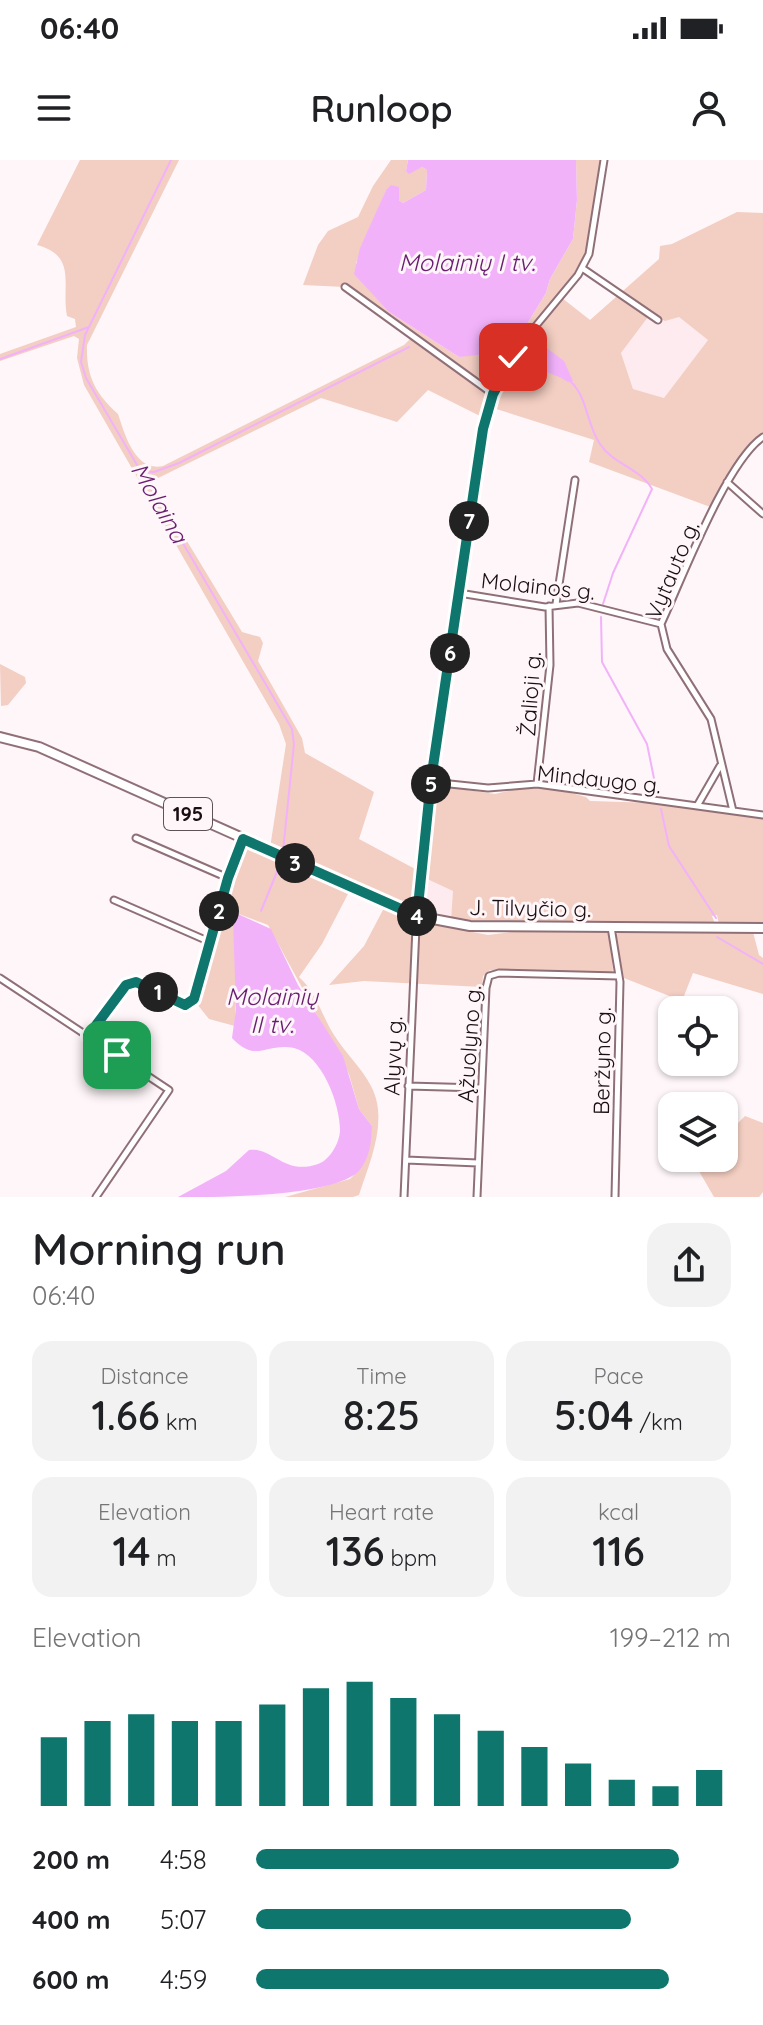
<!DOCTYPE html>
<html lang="en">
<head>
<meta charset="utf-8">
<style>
	body { margin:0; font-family:Quicksand,sans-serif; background:#f2f2f2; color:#202124; height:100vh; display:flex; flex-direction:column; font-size:30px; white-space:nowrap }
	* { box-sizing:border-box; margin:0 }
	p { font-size:26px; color:#757577 }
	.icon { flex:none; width:44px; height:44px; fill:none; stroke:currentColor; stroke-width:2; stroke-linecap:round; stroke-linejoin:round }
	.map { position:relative; height:1037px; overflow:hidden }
	.panel { display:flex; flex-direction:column; background:#fff; flex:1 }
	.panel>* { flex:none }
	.fabs { position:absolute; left:658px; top:836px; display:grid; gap:16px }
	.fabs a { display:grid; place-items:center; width:80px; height:80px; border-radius:16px; background:#fff; box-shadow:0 2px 6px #0004; font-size:40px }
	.pin { position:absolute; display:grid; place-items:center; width:68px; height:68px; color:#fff; margin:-34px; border-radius:16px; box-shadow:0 4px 12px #0006 }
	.km { position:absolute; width:40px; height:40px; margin:-20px; border-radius:50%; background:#222; color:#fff; font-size:22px; line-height:40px; text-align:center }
	.round { display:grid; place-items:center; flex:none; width:84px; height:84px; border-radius:24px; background:#f2f2f2 }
	.headline { display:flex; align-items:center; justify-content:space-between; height:136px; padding:0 32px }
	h1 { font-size:44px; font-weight:600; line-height:60px }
	.metrics { display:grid; grid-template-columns:repeat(3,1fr); gap:12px; height:136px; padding:8px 32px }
	.metrics div { display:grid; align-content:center; border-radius:20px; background:#f2f2f2; text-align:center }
	.metrics b { font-size:40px; font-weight:600 }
	.metrics small { font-size:22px; font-weight:400 }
	.metrics p { font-size:22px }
	.chart { height:224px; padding:16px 32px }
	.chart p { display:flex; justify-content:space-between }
	.chart svg { width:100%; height:144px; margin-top:8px; stroke:#0f766e; stroke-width:6 }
	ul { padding:0 32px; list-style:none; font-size:26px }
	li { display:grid; grid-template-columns:128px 96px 1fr; align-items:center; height:60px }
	li i { height:20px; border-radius:10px; background:#0f766e }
	.status { display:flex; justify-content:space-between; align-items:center; height:56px; padding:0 40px; background:#fff; direction:ltr }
	.status svg { height:22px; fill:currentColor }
	header { display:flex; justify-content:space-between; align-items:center; height:104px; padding:0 32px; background:#fff; font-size:36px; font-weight:600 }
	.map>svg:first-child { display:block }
	.built { fill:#feebf0 }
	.green { fill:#f3cec2; fill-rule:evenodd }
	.water { fill:#f2b2fa }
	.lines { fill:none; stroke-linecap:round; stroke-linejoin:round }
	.stream { stroke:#f2b2fa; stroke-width:2 }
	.minor-casing { stroke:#907078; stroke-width:9 }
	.primary-casing { stroke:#907078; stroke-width:12 }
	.minor { stroke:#fff; stroke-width:5 }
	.primary { stroke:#fff; stroke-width:8 }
	.route-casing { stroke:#fff; stroke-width:16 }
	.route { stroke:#0f766e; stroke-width:10 }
	.labels { text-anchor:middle; stroke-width:6; stroke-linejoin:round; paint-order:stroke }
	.shield { fill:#fef6f8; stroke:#5e5457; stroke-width:2 }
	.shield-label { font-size:20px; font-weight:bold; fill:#1a0e12 }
	.street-label { font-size:22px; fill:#1a0e12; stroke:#fef6f8 }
	.water-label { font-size:24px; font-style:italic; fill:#681d71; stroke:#fef6f8 }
</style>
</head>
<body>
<div class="status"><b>06:40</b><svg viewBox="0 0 49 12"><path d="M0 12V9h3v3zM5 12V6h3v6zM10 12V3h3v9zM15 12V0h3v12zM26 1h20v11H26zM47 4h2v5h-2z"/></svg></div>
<header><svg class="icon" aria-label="menu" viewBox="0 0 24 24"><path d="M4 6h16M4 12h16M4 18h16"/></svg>Runloop<svg class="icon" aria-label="person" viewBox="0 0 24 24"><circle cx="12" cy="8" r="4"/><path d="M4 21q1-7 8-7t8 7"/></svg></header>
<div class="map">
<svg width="763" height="1037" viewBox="0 0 763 1037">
	<rect width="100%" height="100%" fill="#fef6f8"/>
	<!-- built -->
	<path class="built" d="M 652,152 L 679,157 L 708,180 L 664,238 L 633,229 L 621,193 Z
		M 425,718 L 454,731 L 451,761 L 424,754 L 420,750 Z"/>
	<!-- green -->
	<path class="green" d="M 80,0 L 179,0 L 87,185 C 86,217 96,234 118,254 C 125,275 135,312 163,306 L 404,185 L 413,176 L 345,127 L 303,125 L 318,85 L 328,71 L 358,57 L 373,26 L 391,0 L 408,0 L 406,11 L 422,7 L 427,10 L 426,30 L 403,43 L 386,30 L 356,103 L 389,152 L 459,197 L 488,189 L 510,192 L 546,133 L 550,119 L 573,79 L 577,40 L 576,0 L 604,0 L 591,93 L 583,113 L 562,138 L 590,160 L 659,99 L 660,86 L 672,84 L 737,52 L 763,53 L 763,275 L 742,293 L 713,348 L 589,302 L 594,280 L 490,247 L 486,259 L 428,230 L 397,262 L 321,238 L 154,320 L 153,325 L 242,472 L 260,477 L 263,483 L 258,501 L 302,578 L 305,593 L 374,632 L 359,679 L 417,710 L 415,744 L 412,748 L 406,748 L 270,688 L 286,584 L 279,564 L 84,225 L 77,198 L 79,179 L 74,176 L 0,201 L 0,194 L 76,167 L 75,159 L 67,156 C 61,125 78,96 37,85 ZM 651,153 L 665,161 L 679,157 L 708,180 L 664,238 L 633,229 L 621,193 Z
		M 0,504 L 25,517 L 26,523 L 8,545 L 1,546 Z
		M 537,624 L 586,637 L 590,641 L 655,643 L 763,658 L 763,765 L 719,764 L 717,755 L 712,756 L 715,764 L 451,761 L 453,731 L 425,718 L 434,628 L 441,626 L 495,634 Z
		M 245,686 L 349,732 L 322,784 L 299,817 C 316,832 322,856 334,875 C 345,893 362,908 371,926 C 389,960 370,1001 359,1035 L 353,1037 L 285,1037 L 350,1019 C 365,1006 371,986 372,966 L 359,949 L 349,914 L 268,765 L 239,754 L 235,866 L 209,859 L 197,844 L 238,693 Z
		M 384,748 L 413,759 L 418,770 L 422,763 L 426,763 L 488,775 L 519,771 L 607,772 L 610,776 L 613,810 L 611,813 L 490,810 L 483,816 L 482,827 L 364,821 L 329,825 L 364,786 Z
		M 623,771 L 753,772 L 759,795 L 763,798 L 763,834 L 693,813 L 682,841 L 624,818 L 614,775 Z
		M 745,956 L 763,963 L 763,1032 L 759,1037 L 714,1037 L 692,999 L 724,998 L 724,977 Z"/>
	<!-- water -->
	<path class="water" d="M 408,0 L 576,0 L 577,40 L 573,79 L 550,119 L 546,133 L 510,192 L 497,194 L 488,189 L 478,195 L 459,197 L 389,152 L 354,114 L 360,88 L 386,30 L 391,25 L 399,27 L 399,40 L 403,43 L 426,30 L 427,10 L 422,7 L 409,14 L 406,11 Z
		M 532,177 L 564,201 L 573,221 L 568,222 C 551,210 531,212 520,198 Z
		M 238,754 L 271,769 L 298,825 L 343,896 L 359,949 L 372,966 C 372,982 369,1000 358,1012 C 329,1037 221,1037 178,1037 L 226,1011 L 249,990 C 272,986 284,1016 318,1004 C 330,1000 340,982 340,970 C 340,944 322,895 294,888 C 266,882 256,904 232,878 L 236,849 L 233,759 Z"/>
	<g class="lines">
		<!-- stream -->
		<path class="stream" d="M 171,0 L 85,175 L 81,202 L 86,218 L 292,569 L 294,584 L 283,691
			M 0,199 L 89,167
			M 570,221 C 588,237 586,264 600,284 C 613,304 640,308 652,329 L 613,413 L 603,444
			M 140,311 L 154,312 L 179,303 L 409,187
			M 601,457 L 602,502 L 647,584 L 658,638
			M 661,649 L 669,686 L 716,758
			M 261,751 L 281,702
			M 717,777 L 763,804"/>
		<defs>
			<path id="minor" d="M 582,108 L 658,160
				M 345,127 L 493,234
				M 727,322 L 763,354
				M 459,433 L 545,447 L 578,443 L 661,464
				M 556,444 L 575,320
				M 431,622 L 488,628 L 537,624 L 763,655
				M 537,624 L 550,505 L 549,446
				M 697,646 L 720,606
				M 733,651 L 711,559 L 667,489 L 661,464 C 682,419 726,302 763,277
				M 136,678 L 228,718
				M 114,740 L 210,782
				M 611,767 L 620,822 L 615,1037
				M 0,818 L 169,930 L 96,1037
				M 88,876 L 131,822 C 152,823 167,842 188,845 L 192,842 L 236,692 L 243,679
				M 408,926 L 480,928
				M 406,1000 L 478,1003
				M 404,1037 L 417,745 L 431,622 L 483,269 L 493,234 L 520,185 L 578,115 L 589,94 L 604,0
				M 477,1037 L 486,828 L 489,816 L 499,813 L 619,816"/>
			<path id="primary" d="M 0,577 L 39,587 L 417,756 L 470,766 L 763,768"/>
		</defs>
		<!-- minor casing -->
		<use href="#minor" class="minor-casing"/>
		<!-- primary casing -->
		<use href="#primary" class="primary-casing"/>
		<!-- minor -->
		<use href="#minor" class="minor"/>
		<!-- primary -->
		<use href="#primary" class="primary"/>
	</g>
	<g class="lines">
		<defs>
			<path id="route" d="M 117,895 L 88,876 L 126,825 L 136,822 L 185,845 L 194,839 L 228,718 L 243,679 L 417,756 L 431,620 L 483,269 L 493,234 L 513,197"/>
		</defs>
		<!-- route casing -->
		<use href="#route" class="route-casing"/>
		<!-- route -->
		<use href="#route" class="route"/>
	</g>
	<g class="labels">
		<!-- shield labels -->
		<rect class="shield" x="164" y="638" width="48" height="32" rx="6"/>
		<g class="shield-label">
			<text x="188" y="661">195</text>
		</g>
		<!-- street labels -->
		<g class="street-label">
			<text transform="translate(672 410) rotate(-67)" y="8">Vytauto g.</text>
			<text transform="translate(538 426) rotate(6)" y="8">Molainos g.</text>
			<text transform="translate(530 534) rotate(-86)" y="8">Žalioji g.</text>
			<text transform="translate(599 619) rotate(6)" y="8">Mindaugo g.</text>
			<text transform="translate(530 748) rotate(1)" y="8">J. Tilvyčio g.</text>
			<text transform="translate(469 884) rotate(-86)" y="8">Ąžuolyno g.</text>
			<text transform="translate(393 896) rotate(-88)" y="8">Alyvų g.</text>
			<text transform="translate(602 901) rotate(-89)" y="8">Beržyno g.</text>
		</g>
		<!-- water labels -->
		<g class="water-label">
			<text x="467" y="111">Molainių I tv.</text>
			<text transform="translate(159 343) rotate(60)" y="8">Molaina</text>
			<text x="272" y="845">Molainių<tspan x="272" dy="28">II tv.</tspan></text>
		</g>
	</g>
</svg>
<div class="fabs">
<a><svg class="icon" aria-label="locate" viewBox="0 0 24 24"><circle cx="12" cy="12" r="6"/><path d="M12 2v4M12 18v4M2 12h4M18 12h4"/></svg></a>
<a><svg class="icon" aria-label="layers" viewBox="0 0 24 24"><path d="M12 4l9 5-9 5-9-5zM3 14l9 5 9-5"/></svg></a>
</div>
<div class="pin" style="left:117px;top:895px;background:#1e9e55"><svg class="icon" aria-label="arrive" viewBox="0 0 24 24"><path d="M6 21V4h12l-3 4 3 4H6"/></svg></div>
<div class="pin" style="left:513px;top:197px;background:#d93025"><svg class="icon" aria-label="check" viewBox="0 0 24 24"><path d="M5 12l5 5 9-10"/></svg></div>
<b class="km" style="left:158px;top:832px">1</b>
<b class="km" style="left:219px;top:751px">2</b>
<b class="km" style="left:295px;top:703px">3</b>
<b class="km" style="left:417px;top:756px">4</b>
<b class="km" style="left:431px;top:624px">5</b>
<b class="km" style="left:450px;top:493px">6</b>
<b class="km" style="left:469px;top:361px">7</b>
</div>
<section class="panel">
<div class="headline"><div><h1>Morning run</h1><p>06:40</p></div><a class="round"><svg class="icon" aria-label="share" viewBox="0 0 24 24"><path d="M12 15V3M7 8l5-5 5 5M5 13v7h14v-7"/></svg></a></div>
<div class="metrics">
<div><p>Distance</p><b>1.66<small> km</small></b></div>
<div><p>Time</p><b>8:25</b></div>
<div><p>Pace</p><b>5:04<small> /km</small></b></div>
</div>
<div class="metrics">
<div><p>Elevation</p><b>14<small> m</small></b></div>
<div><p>Heart rate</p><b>136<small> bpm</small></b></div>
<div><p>kcal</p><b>116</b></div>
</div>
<div class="chart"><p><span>Elevation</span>199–212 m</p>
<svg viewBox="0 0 160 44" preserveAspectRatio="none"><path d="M5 44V23M15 44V18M25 44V16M35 44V18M45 44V18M55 44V13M65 44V8M75 44V6M85 44V11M95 44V16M105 44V21M115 44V26M125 44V31M135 44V36M145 44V38M155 44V33"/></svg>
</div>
<ul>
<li><b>200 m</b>4:58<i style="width:89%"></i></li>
<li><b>400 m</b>5:07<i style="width:79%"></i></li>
<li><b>600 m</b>4:59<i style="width:87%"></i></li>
</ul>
</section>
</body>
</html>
